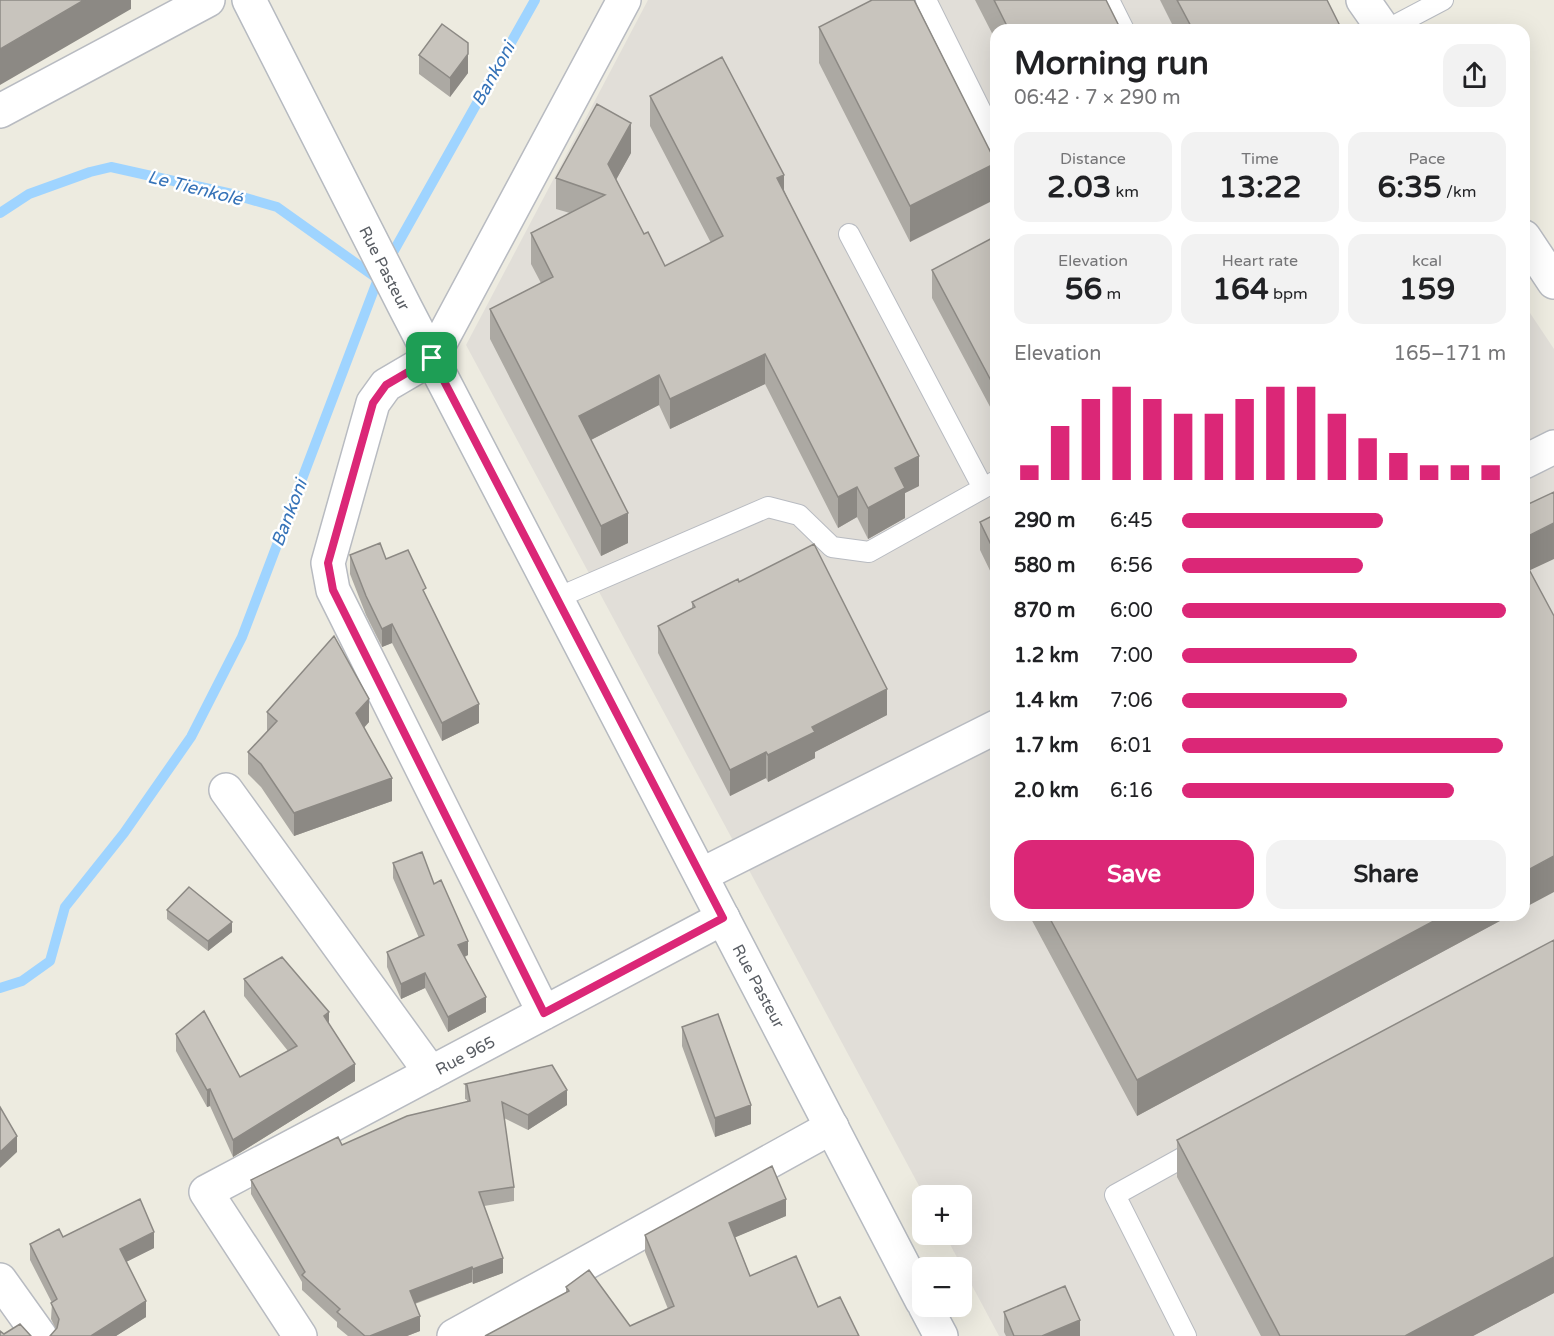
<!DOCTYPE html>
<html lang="en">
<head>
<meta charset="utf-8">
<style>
	body { margin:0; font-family:"Varela Round",sans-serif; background:#f2f2f2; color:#202124; height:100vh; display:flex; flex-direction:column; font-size:22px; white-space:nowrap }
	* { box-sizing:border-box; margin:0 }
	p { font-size:20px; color:#757577 }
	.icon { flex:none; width:33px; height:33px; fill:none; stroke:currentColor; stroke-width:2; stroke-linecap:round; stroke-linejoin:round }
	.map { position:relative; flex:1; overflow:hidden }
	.side { position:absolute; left:990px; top:24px; width:540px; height:897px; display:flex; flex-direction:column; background:#fff; border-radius:18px; box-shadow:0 6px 24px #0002 }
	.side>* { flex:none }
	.controls { position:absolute; left:912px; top:1185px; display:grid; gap:12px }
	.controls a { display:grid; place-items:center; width:60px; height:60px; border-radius:12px; background:#fff; box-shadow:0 6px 24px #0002; font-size:30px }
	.pin { position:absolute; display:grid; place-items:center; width:51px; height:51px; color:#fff; margin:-26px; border-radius:12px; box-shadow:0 3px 9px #0006 }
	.round { display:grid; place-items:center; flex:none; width:63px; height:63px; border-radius:18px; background:#f2f2f2 }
	.overview { display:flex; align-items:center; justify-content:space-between; height:102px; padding:0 24px }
	h1 { font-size:33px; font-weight:700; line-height:45px }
	.stats { display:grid; grid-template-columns:repeat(3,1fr); gap:9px; height:102px; padding:6px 24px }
	.stats div { display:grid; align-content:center; border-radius:15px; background:#f2f2f2; text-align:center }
	.stats b { font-size:30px; font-weight:700 }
	.stats small { font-size:16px; font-weight:400 }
	.stats p { font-size:16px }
	.chart { height:168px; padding:12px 24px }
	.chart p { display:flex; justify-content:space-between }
	.chart svg { width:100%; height:108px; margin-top:6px; stroke:#db2777; stroke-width:6 }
	.cta { display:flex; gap:12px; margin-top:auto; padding:12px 24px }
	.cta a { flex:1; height:69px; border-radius:18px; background:#db2777; color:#fff; font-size:24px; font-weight:700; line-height:69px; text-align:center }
	.cta a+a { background:#f2f2f2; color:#202124 }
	ul { padding:0 24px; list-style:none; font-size:20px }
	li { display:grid; grid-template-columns:96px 72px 1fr; align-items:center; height:45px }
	li i { height:15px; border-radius:8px; background:#db2777 }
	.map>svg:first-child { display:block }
	.industrial { fill:#e1ded8 }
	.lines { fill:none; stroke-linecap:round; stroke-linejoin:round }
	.stream { stroke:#9fd4ff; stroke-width:10 }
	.lane-casing { stroke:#b8bbc1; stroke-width:22 }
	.street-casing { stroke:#b8bbc1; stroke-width:36 }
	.secondary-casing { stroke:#b6bac0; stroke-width:36 }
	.lane { stroke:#fff; stroke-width:20 }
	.street { stroke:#fff; stroke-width:33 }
	.secondary { stroke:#fff; stroke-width:33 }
	.wall { fill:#aca9a3 }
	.shaded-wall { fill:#8c8984 }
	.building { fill:#c8c4bd; stroke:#8c8984; stroke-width:1.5 }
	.route-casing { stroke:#fff; stroke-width:12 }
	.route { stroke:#db2777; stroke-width:8 }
	.labels { text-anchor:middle; stroke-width:5; stroke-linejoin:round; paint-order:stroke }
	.street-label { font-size:16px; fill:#595d63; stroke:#fff }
	.water-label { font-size:18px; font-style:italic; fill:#3673b8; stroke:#fff }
</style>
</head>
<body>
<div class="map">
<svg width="1554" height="1336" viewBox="0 0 1554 1336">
	<rect width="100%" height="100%" fill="#edebe0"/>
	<!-- industrial -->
	<path class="industrial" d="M 648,0 L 1323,0 L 1342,30 L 996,30 L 996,915 L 1524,915 L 1524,304 L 1554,349 L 1554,1336 L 999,1336 L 945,1235 L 962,1234 L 962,1196 L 924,1195 L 466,345 Z"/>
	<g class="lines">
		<!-- stream -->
		<path class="stream" d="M 0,213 L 29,194 L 90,172 L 111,167 L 232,194 L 277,207 L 378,279
			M 0,988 L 22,981 L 50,961 L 65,907 L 124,833 L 191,737 L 242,637 L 378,279 L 535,0"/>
		<defs>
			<path id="lane" d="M 926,0 L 996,141
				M 1109,0 L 1124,30
				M 1386,30 L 1443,0
				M 849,234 L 983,488
				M 557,598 L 768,507 L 799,515 L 832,547 L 869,552 L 996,481
				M 1186,1336 L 1115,1195 L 1200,1148"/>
			<path id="street" d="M 1363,0 L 1384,30
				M 0,111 L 208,0
				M 1524,237 L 1554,282
				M 1524,462 L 1554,447
				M 226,790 L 431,1073
				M 701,875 L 996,727
				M 544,1013 L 333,590 L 328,563 L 373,403 L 386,385 L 432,358 L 624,0
				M 0,1280 L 40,1336
				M 300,1336 L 206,1192 L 723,918
				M 454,1336 L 832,1127"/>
			<path id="secondary" d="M 249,0 L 406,309 L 922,1301
				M 925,1306 L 941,1336"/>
		</defs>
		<!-- lane casing -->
		<use href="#lane" class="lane-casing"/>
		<!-- street casing -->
		<use href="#street" class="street-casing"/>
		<!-- secondary casing -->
		<use href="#secondary" class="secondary-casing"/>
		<!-- lane -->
		<use href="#lane" class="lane"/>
		<!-- street -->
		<use href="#street" class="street"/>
		<!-- secondary -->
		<use href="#secondary" class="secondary"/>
	</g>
	<!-- wall -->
	<path class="wall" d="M 975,0 L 1106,0 L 1121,30 L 996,30 L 996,41 Z
		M 1160,0 L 1327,0 L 1342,30 L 1175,30 Z
		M 819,27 L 996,163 L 910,242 L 819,63 Z
		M 419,55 L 468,73 L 450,97 L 419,74 Z
		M 650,96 L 784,190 L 919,486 L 905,493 L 905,518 L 868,539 L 857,517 L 838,528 L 765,384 L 670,429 L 659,405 L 591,440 L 628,543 L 601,556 L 490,339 L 490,309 L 541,283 L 531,264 L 531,233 L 570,213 L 556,209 L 556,178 L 631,153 L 616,180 L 644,234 L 665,266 L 711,243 L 650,126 Z
		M 996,236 L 996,418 L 932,298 L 932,270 Z
		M 996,514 L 996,583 L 980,550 L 980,522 Z
		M 350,555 L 386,559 L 426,596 L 479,723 L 442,741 L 392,643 L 382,647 L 366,615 L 350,574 Z
		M 739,582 L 887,715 L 815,752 L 815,758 L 768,782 L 766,778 L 730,796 L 658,653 L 658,626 L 692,609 L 692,602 Z
		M 267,712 L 369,722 L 364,728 L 392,801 L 294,836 L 261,787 L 248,774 L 248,752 L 267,732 Z
		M 393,863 L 434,884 L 468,955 L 465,957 L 486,1012 L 448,1032 L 425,988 L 401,999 L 387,967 L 387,952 L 419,938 L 393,878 Z
		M 167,910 L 232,932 L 208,951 L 167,919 Z
		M 1029,915 L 1511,915 L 1137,1116 Z
		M 244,979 L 329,1024 L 355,1081 L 233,1157 L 210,1106 L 207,1107 L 176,1051 L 176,1034 L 240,1077 L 288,1051 L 244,996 Z
		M 682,1027 L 751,1124 L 715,1137 L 682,1046 Z
		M 465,1084 L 567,1105 L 528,1130 L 504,1118 L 514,1187 L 514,1201 L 484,1206 L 503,1273 L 473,1284 L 472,1282 L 415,1304 L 420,1331 L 407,1336 L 348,1336 L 337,1327 L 337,1322 L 302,1290 L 302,1282 L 251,1194 L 251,1180 L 342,1145 L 467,1102 L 467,1100 L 465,1099 Z
		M 1177,1140 L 1554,1293 L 1473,1336 L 1261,1336 L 1177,1177 Z
		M 786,1216 L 735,1237 L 750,1276 L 818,1307 L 859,1336 L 485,1336 L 566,1293 L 566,1287 L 630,1326 L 668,1309 L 645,1252 L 645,1235 Z
		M 63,1237 L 154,1248 L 126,1262 L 146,1317 L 116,1336 L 50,1336 L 56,1329 L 51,1319 L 52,1303 L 30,1260 L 30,1244 Z
		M 1004,1312 L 1080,1336 L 1006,1336 L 1004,1332 Z"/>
	<!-- shaded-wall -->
	<path class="shaded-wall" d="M 84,0 L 131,0 L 131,9 L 0,85 L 0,49 Z
		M 468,54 L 468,73 L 450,97 L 450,78 Z
		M 631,123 L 631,153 L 608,194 L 608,164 Z
		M 996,163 L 996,199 L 910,242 L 910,206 Z
		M 784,175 L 784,205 L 777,178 Z
		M 765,354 L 765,384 L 670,429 L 670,399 Z
		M 659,375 L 659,405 L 579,446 L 579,416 Z
		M 919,456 L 919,486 L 905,493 L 905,518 L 868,539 L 868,508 L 895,468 Z
		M 857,487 L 857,517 L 838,528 L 838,497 Z
		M 628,513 L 628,543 L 601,556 L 601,526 Z
		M 1554,523 L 1554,559 L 1524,573 L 1524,538 Z
		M 392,624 L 392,643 L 382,647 L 382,629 Z
		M 887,689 L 887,715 L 815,752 L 815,758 L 768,782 L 768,755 L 812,727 Z
		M 369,699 L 369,722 L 356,736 L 356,713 Z
		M 479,704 L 479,723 L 442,741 L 442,723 Z
		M 766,752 L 766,778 L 730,796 L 730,770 Z
		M 392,778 L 392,801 L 294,836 L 294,813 Z
		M 1554,856 L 1554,892 L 1524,908 L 1524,872 Z
		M 1445,915 L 1511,915 L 1137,1116 L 1137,1080 Z
		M 232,922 L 232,932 L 208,951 L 208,941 Z
		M 468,941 L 468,955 L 458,959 L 458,945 Z
		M 425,973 L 425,988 L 401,999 L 401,984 Z
		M 486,997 L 486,1012 L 448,1032 L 448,1017 Z
		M 329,1012 L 329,1029 L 324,1016 Z
		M 355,1064 L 355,1081 L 233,1157 L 233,1140 Z
		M 210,1089 L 210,1106 L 207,1107 L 207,1090 Z
		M 567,1090 L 567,1105 L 528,1130 L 528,1115 Z
		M 751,1105 L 751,1124 L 715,1137 L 715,1118 Z
		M 17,1136 L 17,1152 L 0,1168 L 0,1152 Z
		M 786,1199 L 786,1216 L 729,1240 L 729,1223 Z
		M 154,1232 L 154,1248 L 120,1265 L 120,1249 Z
		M 1554,1257 L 1554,1293 L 1473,1336 L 1405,1336 Z
		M 503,1258 L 503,1273 L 473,1284 L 473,1269 Z
		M 472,1267 L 472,1282 L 410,1305 L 410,1291 Z
		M 146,1301 L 146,1317 L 116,1336 L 91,1336 Z
		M 420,1316 L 420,1331 L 407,1336 L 370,1336 Z
		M 1080,1320 L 1080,1336 L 1042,1336 Z"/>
	<!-- building -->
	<path class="building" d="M 0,0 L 84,0 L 0,49 Z
		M 872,0 L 914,0 L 996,163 L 910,206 L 819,27 Z
		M 994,0 L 1106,0 L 1121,30 L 1009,30 Z
		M 1177,0 L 1327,0 L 1342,30 L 1193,30 Z
		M 442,24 L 468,43 L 468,54 L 450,78 L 419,55 Z
		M 722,57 L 784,175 L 777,178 L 919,456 L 895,468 L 905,488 L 868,508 L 857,487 L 838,497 L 765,354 L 670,399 L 659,375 L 579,416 L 628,513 L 601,526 L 490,309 L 553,277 L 531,233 L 605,195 L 556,178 L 597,104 L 631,123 L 608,164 L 644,234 L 648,232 L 665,266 L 723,236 L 650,96 Z
		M 996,236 L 996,390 L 932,270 Z
		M 1554,492 L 1554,523 L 1524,538 L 1524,506 Z
		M 996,514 L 996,555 L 980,522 Z
		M 380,543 L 386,559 L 408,550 L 426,588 L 423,590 L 479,704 L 442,723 L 392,624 L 382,629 L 366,596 L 350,555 Z
		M 814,544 L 887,689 L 812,727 L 815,732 L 768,755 L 766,752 L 730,770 L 658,626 L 695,607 L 692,602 L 738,579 L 739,582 Z
		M 1524,560 L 1554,616 L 1554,856 L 1524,872 Z
		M 334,636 L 369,699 L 356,713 L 392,778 L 294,813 L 261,764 L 248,752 L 277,721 L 267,712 Z
		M 422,852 L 434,884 L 441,880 L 468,941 L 458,945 L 486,997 L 448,1017 L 425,973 L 401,984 L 387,952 L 424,935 L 393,863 Z
		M 189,887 L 232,922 L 208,941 L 167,910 Z
		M 1048,915 L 1445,915 L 1137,1080 Z
		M 1554,940 L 1554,1257 L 1405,1336 L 1280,1336 L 1177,1140 Z
		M 282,957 L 329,1012 L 324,1016 L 355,1064 L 233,1140 L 210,1089 L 207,1090 L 176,1034 L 204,1011 L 240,1077 L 297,1046 L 244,979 Z
		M 718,1014 L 751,1105 L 715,1118 L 682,1027 Z
		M 552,1065 L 567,1090 L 528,1115 L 502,1102 L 514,1187 L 479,1192 L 503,1258 L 473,1269 L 472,1267 L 410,1291 L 420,1316 L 370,1336 L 365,1336 L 337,1312 L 340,1309 L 302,1275 L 305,1272 L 251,1180 L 338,1137 L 342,1145 L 407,1116 L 470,1101 L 467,1085 L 465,1084 Z
		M 0,1107 L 17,1136 L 0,1152 Z
		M 772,1166 L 786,1199 L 729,1223 L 750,1276 L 796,1256 L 818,1307 L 840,1297 L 859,1336 L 485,1336 L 569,1291 L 566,1287 L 589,1270 L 630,1326 L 674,1306 L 645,1235 Z
		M 140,1199 L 154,1232 L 120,1249 L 146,1301 L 91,1336 L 50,1336 L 57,1328 L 59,1319 L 51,1303 L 57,1299 L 30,1244 L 59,1229 L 63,1237 Z
		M 1065,1286 L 1080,1320 L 1042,1336 L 1014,1336 L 1004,1312 Z
		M 20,1324 L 31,1336 L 0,1336 L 0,1331 L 4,1334 Z"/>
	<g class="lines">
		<defs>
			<path id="route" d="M 432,358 L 723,918 L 544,1013 L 333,590 L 328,563 L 373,403 L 386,385 Z"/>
		</defs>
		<!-- route casing -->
		<use href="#route" class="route-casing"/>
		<!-- route -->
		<use href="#route" class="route"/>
	</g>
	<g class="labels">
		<!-- street labels -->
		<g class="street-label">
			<text transform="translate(385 268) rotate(63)" y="6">Rue Pasteur</text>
			<text transform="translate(759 986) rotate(62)" y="6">Rue Pasteur</text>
			<text transform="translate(465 1055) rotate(-28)" y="6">Rue 965</text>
		</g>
		<!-- water labels -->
		<g class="water-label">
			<text transform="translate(493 74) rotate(-61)" y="6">Bankoni</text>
			<text transform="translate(195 188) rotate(14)" y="6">Le Tienkolé</text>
			<text transform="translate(289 513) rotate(-69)" y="6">Bankoni</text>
		</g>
	</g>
</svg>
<div class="controls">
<a>+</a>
<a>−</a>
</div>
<div class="pin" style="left:432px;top:358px;background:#1e9e55"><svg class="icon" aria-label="arrive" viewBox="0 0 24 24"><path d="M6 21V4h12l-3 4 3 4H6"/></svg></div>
<section class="side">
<div class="overview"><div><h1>Morning run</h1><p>06:42 · 7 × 290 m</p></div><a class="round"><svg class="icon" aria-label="share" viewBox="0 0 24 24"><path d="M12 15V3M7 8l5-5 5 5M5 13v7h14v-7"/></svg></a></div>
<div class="stats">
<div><p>Distance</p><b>2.03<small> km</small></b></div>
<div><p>Time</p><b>13:22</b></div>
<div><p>Pace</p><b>6:35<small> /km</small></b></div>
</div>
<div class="stats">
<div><p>Elevation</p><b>56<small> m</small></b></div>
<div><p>Heart rate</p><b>164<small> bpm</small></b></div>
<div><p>kcal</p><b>159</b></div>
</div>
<div class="chart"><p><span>Elevation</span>165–171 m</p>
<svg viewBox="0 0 160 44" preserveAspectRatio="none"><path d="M5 44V38M15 44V22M25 44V11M35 44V6M45 44V11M55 44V17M65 44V17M75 44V11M85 44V6M95 44V6M105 44V17M115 44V27M125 44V33M135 44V38M145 44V38M155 44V38"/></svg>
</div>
<ul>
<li><b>290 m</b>6:45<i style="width:62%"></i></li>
<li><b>580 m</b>6:56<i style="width:56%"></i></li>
<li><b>870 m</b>6:00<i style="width:100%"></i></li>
<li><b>1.2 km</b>7:00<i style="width:54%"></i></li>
<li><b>1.4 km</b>7:06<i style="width:51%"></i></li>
<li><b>1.7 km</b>6:01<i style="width:99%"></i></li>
<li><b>2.0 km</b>6:16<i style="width:84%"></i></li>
</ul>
<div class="cta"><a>Save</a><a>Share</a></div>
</section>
</div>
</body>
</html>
